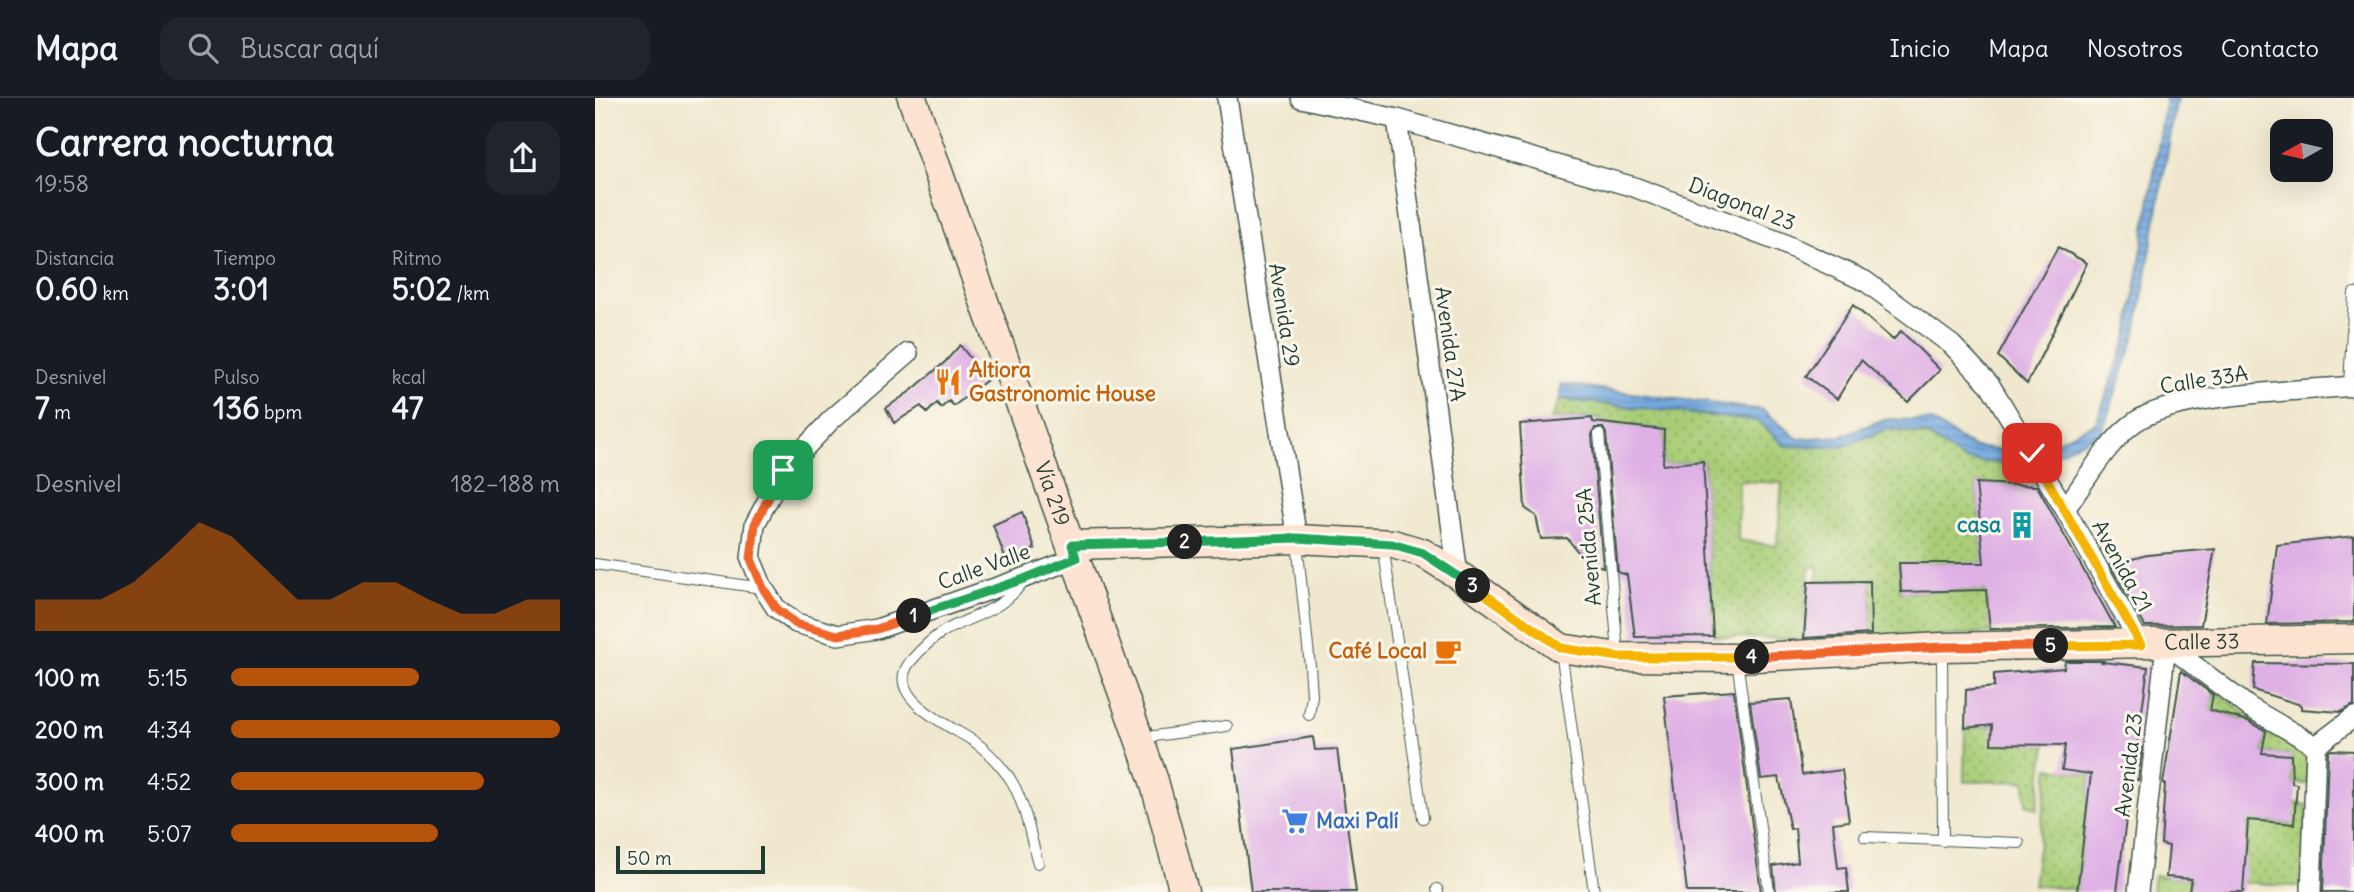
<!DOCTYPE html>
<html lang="es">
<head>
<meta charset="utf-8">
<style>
	body { margin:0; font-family:Delius,sans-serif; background:#20242c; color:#f1f3f6; height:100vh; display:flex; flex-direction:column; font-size:26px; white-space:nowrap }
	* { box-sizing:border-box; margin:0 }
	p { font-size:23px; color:#9ea1a6 }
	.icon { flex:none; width:38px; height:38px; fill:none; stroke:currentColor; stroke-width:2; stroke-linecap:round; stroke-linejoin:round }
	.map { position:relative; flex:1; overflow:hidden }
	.drawer { display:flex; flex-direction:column; background:#171b24; width:595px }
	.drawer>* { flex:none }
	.needle { width:46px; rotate:262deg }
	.controls { position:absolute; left:1675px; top:21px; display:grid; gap:14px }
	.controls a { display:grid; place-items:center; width:63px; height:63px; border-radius:14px; background:#171b24; box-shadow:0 7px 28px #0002; font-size:35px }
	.scale { position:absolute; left:21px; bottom:18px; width:149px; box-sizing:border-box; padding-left:7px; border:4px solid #1f3d34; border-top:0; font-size:19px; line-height:24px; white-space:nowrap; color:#1f3d34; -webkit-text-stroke:5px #fbf7ec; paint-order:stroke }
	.pin { position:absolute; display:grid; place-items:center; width:60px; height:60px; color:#fff; margin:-30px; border-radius:14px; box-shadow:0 4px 10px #0006 }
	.km { position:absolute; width:35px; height:35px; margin:-18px; border-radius:50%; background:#222; color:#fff; font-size:19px; line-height:35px; text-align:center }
	.round { display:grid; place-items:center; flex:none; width:74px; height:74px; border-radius:21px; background:#20242c }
	.head { display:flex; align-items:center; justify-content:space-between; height:119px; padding:0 35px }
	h1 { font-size:38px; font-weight:700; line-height:52px }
	.stats { display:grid; grid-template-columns:repeat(3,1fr); gap:10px; height:119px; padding:7px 35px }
	.stats div { display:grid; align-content:center }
	.stats b { font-size:30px; font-weight:700 }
	.stats small { font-size:19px; font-weight:400 }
	.stats p { font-size:19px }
	.chart { height:196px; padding:14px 35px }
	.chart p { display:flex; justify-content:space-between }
	.chart svg { width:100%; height:126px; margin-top:7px; fill:#b45309; opacity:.7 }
	ul { padding:0 35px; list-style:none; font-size:23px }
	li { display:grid; grid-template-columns:112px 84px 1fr; align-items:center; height:52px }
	li i { height:18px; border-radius:9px; background:#b45309 }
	header { display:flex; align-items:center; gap:42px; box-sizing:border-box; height:98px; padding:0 35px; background:#171b24; border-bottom:2px solid #363941 }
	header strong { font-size:33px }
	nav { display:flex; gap:38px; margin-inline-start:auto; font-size:24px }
	.search { width:490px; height:63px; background:#20242c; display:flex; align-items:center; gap:18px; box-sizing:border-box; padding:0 24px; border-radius:21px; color:#9ea1a6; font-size:26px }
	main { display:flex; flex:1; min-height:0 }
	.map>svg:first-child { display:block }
	.grass { fill:url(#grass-dots); stroke:#648556; stroke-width:2; fill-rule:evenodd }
	.water { fill:url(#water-rules); stroke:#4a738a; stroke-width:2 }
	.building { fill:#dfb0e5 }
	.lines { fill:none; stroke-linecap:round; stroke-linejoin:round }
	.lane-casing { stroke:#3e574b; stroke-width:12 }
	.street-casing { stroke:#3e574b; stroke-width:22 }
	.secondary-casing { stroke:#3e574b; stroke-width:31 }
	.lane { stroke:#fff; stroke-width:10 }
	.street { stroke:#fff; stroke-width:19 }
	.secondary { stroke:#fde4d1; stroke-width:28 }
	.split-1-casing { stroke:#fff; stroke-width:14 }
	.split-2-casing { stroke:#fff; stroke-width:14 }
	.split-3-casing { stroke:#fff; stroke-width:14 }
	.split-4-casing { stroke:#fff; stroke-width:14 }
	.split-5-casing { stroke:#fff; stroke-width:14 }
	.split-6-casing { stroke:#fff; stroke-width:14 }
	.split-1 { stroke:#f0652b; stroke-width:9 }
	.split-2 { stroke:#22a559; stroke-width:9 }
	.split-3 { stroke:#22a559; stroke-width:9 }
	.split-4 { stroke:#f5b400; stroke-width:9 }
	.split-5 { stroke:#f0652b; stroke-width:9 }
	.split-6 { stroke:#f5b400; stroke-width:9 }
	.labels { text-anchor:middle; stroke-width:6; stroke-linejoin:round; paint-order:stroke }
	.street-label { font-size:21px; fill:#1f3d34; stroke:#fbf7ec }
	.food-label { font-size:21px; font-weight:bold; fill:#c56008; stroke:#fbf7ec; text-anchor:start }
	.culture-label { font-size:21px; font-weight:bold; fill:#0d838f; stroke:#fbf7ec; text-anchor:end }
	.shop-label { font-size:21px; font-weight:bold; fill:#366cbe; stroke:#fbf7ec; text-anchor:start }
</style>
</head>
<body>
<header>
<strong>Mapa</strong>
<div class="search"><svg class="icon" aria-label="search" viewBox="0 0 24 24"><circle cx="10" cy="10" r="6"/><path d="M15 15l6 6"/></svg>Buscar aquí</div>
<nav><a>Inicio</a><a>Mapa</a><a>Nosotros</a><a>Contacto</a></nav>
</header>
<main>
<section class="drawer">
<div class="head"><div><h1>Carrera nocturna</h1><p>19:58</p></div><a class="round"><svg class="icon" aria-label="share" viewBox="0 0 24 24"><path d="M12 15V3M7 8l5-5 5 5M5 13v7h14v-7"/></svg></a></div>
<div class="stats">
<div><p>Distancia</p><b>0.60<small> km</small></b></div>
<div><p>Tiempo</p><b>3:01</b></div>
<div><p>Ritmo</p><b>5:02<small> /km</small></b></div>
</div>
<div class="stats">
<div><p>Desnivel</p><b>7<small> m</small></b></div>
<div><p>Pulso</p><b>136<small> bpm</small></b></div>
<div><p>kcal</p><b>47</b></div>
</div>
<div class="chart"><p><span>Desnivel</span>182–188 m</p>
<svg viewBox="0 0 160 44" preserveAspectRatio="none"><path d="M0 44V33L10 33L20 33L30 27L40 17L50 6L60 11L70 22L80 33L90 33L100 27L110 27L120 33L130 38L140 38L150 33L160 33V44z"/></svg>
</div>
<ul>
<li><b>100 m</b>5:15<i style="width:57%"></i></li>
<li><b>200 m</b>4:34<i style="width:100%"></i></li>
<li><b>300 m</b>4:52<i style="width:77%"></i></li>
<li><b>400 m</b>5:07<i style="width:63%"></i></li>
</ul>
</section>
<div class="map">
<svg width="1759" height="794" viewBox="0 0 1759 794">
	<defs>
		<pattern id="grass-dots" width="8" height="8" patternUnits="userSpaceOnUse" patternTransform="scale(1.75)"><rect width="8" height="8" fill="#a9cd77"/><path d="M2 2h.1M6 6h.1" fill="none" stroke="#89a862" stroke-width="1.8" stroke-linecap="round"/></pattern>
		<pattern id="water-rules" width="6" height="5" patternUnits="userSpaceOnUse" patternTransform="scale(1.75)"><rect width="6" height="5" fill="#74a9e1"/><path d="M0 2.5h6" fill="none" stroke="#5f8bb7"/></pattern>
	</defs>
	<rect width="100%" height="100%" fill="#fbf7ec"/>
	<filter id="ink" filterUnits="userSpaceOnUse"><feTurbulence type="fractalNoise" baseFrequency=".0143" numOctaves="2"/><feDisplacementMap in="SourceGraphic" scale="14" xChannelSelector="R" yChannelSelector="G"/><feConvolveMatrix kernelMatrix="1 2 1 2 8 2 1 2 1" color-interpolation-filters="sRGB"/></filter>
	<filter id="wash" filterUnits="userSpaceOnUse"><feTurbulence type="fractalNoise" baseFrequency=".00686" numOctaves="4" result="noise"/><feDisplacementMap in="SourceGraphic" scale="28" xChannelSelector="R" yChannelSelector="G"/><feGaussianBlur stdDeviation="1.57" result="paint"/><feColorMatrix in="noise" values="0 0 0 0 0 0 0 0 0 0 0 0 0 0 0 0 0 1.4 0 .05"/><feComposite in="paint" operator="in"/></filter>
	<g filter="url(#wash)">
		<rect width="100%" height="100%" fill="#f0e8ce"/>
		<!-- grass -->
		<path class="grass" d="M 965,301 L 1163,323 L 1190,348 L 1246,349 L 1292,331 L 1334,338 L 1369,362 L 1436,368 L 1447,388 L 1381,385 L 1389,465 L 1304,466 L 1305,494 L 1391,492 L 1396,535 L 1276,542 L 1275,483 L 1222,484 L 1224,469 L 1214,469 L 1209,542 L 1118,538 L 1108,363 L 1068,367 L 1069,332 L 1023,328 L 1001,320 L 956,321 ZM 1144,383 L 1187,385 L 1182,448 L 1143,442 Z
			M 1619,592 L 1661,623 L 1656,637 L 1645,637 L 1648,621 L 1615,612 Z
			M 1454,625 L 1442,711 L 1431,706 L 1430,683 L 1369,684 L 1370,630 Z
			M 1672,628 L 1714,652 L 1712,686 L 1697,685 L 1695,657 L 1667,655 Z
			M 1454,670 L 1496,676 L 1483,792 L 1438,787 Z
			M 1664,675 L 1665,723 L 1696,726 L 1697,704 L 1712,707 L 1709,789 L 1634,783 L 1651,756 L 1653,726 L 1637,725 Z
			M 1559,777 L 1596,781 L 1594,794 L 1557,794 Z"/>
		<!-- water -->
		<path class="water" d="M 1571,0 L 1582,0 L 1541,235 L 1507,334 L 1436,368 L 1369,362 L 1330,336 L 1292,331 L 1246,349 L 1190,348 L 1163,323 L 965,301 L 966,286 L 1168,312 L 1203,341 L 1246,338 L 1289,321 L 1336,323 L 1378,349 L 1436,355 L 1501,325 L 1533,237 Z"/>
		<g id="blocks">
			<!-- building -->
			<path class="building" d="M 1463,149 L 1492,165 L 1432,286 L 1403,258 Z
				M 1258,207 L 1298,242 L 1306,233 L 1345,272 L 1313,304 L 1266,262 L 1242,301 L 1211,278 Z
				M 365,247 L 392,282 L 359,308 L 354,303 L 346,310 L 342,305 L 332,315 L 326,308 L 299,325 L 291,310 L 317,292 L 350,264 Z
				M 997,320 L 998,324 L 1069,332 L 1068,367 L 1108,363 L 1118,538 L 1040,539 L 1032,477 L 1023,474 L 1011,335 L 1008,330 L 1000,330 L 997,337 L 1008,469 L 990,463 L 972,440 L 946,441 L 941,418 L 930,410 L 925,326 Z
				M 1381,385 L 1442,388 L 1520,529 L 1395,531 L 1391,492 L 1306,494 L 1304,465 L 1389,465 Z
				M 427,414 L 440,451 L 411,462 L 398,427 Z
				M 1759,438 L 1759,524 L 1672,526 L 1682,447 Z
				M 1620,451 L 1606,527 L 1550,528 L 1515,467 L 1552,457 Z
				M 1275,483 L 1276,536 L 1209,540 L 1213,484 Z
				M 1470,563 L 1508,563 L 1507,564 L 1553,569 L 1542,649 L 1547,650 L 1543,682 L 1536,681 L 1522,794 L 1482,794 L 1496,676 L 1467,672 L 1470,647 L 1396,646 L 1397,627 L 1370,630 L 1371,592 L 1399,589 L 1399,576 L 1469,570 Z
				M 1660,565 L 1759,566 L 1759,607 L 1746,614 L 1706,611 L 1706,607 L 1658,592 Z
				M 1586,573 L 1618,597 L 1615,612 L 1653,623 L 1671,633 L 1667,655 L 1696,657 L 1697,685 L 1702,686 L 1699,726 L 1653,722 L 1648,794 L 1594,794 L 1596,781 L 1571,779 L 1574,748 L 1566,746 L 1570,686 L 1568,686 Z
				M 1139,593 L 1166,794 L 1092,794 L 1069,598 Z
				M 1196,601 L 1207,677 L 1247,672 L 1254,723 L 1238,725 L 1243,770 L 1251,769 L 1254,794 L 1181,794 L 1178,768 L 1203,764 L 1200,730 L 1195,731 L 1184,679 L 1166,681 L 1155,604 Z
				M 718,639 L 720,652 L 742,651 L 761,794 L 656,794 L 638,651 Z
				M 1736,652 L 1759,653 L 1759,794 L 1728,794 L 1733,654 Z"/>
		</g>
	</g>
	<g filter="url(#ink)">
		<use href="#blocks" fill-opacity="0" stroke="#3e574b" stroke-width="2"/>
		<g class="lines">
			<defs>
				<path id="lane" d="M 1754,288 L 1759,195
					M 1004,336 L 1023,555
					M 702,444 L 715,568 L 717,598 L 714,617
					M 788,447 L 828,720
					M 0,466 L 167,490
					M 427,484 C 412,510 377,518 351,532 C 337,540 326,551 315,564 C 287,600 358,629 380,644 C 394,654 404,666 414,679 C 430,703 435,738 443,765
					M 1347,551 L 1348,743
					M 966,552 L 999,794
					M 1142,562 L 1174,794
					M 545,640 L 632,628
					M 1270,739 L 1424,745
					M 842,791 L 843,794"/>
				<path id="street" d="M 632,0 L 702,441
					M 706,0 L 802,21 L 1039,89 L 1185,144 L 1270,183 L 1357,247 L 1395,287 L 1470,411 L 1546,547
					M 802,21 L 863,477
					M 313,255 L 236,322 L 189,372 L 160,426 L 156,461 L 168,490 L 181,510 L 201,525 L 243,537 L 282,531 L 429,480 L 481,460
					M 1470,411 C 1490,384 1513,343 1540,324 C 1580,295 1706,293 1759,288
					M 1571,546 L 1654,609 L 1721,648
					M 1721,648 L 1759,619
					M 1543,794 L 1571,546
					M 1716,794 L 1721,648"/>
				<g id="secondary">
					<path id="s1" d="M 317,0 L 559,683 L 589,794"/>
					<path id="s2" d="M 477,447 L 702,441 L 798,446 L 828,455 L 863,477 L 966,550 L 1024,559 L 1142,560 L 1347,549 L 1759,541"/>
				</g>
			</defs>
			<!-- lane casing -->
			<use href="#lane" class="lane-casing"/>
			<!-- street casing -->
			<use href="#street" class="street-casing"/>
			<!-- secondary casing -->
			<use href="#secondary" class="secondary-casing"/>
			<!-- lane -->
			<use href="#lane" class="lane"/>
			<!-- street -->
			<use href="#street" class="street"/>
			<!-- secondary -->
			<use href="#secondary" class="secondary"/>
		</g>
	</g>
	<g class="lines" filter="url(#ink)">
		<defs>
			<path id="split-1" d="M 188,372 L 160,426 L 156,461 L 168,490 L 181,510 L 201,526 L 243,537 L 282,531 L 319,518"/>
			<path id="split-2" d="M 319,518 L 429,481 L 481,460 L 477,447 L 590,444"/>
			<path id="split-3" d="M 590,444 L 702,440 L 797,446 L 828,455 L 878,488"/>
			<path id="split-4" d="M 878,488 L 966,550 L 1024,559 L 1157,559"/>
			<path id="split-5" d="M 1157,559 L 1347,549 L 1456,548"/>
			<path id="split-6" d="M 1437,355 L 1546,547 L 1456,548"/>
		</defs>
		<!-- split-1 casing -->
		<use href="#split-1" class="split-1-casing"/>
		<!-- split-2 casing -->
		<use href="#split-2" class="split-2-casing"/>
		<!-- split-3 casing -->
		<use href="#split-3" class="split-3-casing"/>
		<!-- split-4 casing -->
		<use href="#split-4" class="split-4-casing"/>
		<!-- split-5 casing -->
		<use href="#split-5" class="split-5-casing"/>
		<!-- split-6 casing -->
		<use href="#split-6" class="split-6-casing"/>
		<!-- split-1 -->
		<use href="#split-1" class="split-1"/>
		<!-- split-2 -->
		<use href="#split-2" class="split-2"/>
		<!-- split-3 -->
		<use href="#split-3" class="split-3"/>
		<!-- split-4 -->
		<use href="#split-4" class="split-4"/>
		<!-- split-5 -->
		<use href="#split-5" class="split-5"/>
		<!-- split-6 -->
		<use href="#split-6" class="split-6"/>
	</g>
	<!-- icons -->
	<defs>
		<symbol id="restaurant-bare" viewBox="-9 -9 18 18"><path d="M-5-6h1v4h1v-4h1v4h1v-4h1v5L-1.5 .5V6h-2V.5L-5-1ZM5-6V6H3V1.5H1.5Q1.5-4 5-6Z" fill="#e8710a" stroke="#fbf7ec" stroke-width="2.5" paint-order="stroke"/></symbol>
		<symbol id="building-bare" viewBox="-9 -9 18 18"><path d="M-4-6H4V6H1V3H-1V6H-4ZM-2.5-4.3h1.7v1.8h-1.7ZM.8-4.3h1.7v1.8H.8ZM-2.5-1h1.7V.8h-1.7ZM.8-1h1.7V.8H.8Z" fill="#0f9aa8" stroke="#fbf7ec" stroke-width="2.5" paint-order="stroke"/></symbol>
		<symbol id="cafe-bare" viewBox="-9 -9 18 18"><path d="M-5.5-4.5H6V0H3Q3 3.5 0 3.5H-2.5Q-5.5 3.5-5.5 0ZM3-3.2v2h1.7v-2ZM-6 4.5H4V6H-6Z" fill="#e8710a" stroke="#fbf7ec" stroke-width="2.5" paint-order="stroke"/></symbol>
		<symbol id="supermarket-bare" viewBox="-9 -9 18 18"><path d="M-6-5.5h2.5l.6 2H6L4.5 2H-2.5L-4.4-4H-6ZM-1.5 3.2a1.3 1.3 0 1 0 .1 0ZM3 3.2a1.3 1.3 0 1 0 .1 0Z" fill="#3f7fe0" stroke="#fbf7ec" stroke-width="2.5" paint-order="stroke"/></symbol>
	</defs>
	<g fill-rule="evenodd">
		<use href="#restaurant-bare" x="334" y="265" width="38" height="38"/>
		<use href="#building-bare" x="1408" y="408" width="38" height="38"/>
		<use href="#cafe-bare" x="834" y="534" width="38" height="38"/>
		<use href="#supermarket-bare" x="681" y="704" width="38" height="38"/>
	</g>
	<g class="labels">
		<!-- street labels -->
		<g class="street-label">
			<text transform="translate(1147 106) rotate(21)" y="7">Diagonal 23</text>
			<text transform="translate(689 217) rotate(81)" y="7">Avenida 29</text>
			<text transform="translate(855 246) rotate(82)" y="7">Avenida 27A</text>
			<text transform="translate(1609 282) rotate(-9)" y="7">Calle 33A</text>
			<text dy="7" stroke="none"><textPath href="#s1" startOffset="420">Vía 219</textPath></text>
			<text transform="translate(994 449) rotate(-95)" y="7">Avenida 25A</text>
			<text transform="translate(1527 468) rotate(61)" y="7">Avenida 21</text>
			<text transform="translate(389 469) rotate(-20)" y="7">Calle Valle</text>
			<text dy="7" stroke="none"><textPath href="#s2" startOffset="1162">Calle 33</textPath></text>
			<text transform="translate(1534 667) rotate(-83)" y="7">Avenida 23</text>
		</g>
		<!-- food labels -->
		<g class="food-label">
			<text x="374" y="279">Altiora<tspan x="374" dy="24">Gastronomic House</tspan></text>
			<text x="832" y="560" text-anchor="end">Café Local</text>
		</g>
		<!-- culture labels -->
		<g class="culture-label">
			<text x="1406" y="434">casa</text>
		</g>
		<!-- shop labels -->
		<g class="shop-label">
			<text x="721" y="730">Maxi Palí</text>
		</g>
	</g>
</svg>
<div class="controls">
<a><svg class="needle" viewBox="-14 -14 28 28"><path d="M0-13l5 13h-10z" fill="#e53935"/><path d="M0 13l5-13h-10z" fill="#9ea1a6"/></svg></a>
</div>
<div class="scale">50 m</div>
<div class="pin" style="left:188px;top:372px;background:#1e9e55"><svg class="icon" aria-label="arrive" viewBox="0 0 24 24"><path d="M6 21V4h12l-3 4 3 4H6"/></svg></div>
<div class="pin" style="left:1437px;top:355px;background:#d93025"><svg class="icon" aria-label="check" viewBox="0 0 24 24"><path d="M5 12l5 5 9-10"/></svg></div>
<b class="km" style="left:319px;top:518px">1</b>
<b class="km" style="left:590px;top:444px">2</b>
<b class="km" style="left:878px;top:488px">3</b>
<b class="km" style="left:1157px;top:559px">4</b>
<b class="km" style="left:1456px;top:548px">5</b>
</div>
</main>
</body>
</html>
